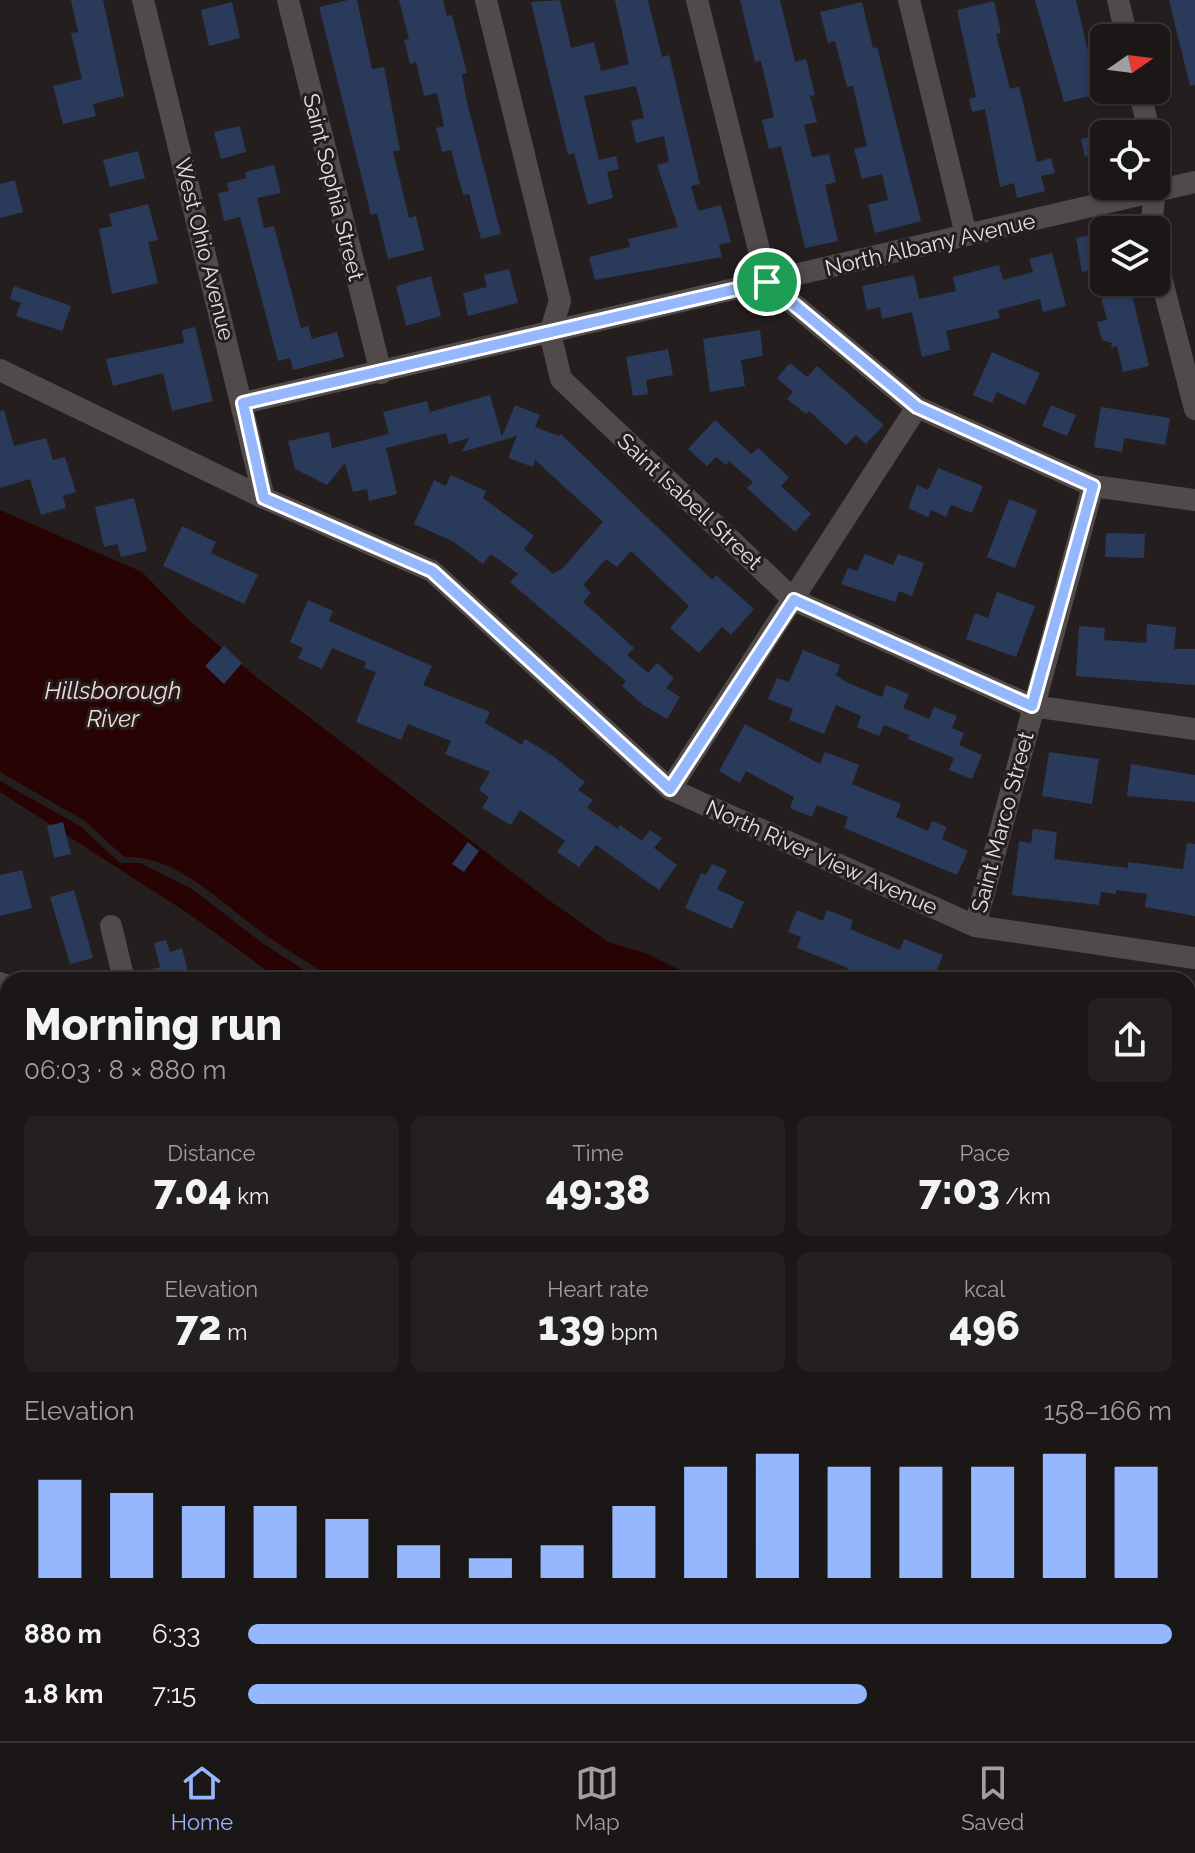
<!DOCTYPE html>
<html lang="en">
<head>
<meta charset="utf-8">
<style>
	body { margin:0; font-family:Raleway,sans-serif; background:#24201f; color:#f1f3f6; height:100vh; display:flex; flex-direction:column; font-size:30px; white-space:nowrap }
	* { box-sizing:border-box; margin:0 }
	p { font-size:26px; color:#a09fa1 }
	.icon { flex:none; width:44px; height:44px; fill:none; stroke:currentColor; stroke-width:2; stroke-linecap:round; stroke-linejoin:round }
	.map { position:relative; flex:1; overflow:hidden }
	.details { position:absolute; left:0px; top:972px; width:1196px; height:770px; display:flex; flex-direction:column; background:#1b1716; border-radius:24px 24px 0 0; box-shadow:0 2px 6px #0004,0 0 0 2px #393635 }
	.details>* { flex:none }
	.needle { width:52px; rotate:76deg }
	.buttons { position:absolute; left:1090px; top:24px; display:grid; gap:16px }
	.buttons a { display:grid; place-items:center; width:80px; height:80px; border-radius:12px; background:#1b1716; box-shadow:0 2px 6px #0004,0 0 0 2px #393635; font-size:40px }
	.pin { position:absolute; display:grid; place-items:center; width:68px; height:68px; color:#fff; margin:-34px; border:4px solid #fff; border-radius:50%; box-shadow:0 2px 8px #0007 }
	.round { display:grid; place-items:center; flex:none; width:84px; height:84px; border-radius:12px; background:#24201f }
	.head { display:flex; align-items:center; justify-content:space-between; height:136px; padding:0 24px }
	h1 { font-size:44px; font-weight:800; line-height:60px }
	.metrics { display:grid; grid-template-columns:repeat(3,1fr); gap:12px; height:136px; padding:8px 24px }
	.metrics div { display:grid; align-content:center; border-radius:12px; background:#24201f; text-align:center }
	.metrics b { font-size:40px; font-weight:800 }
	.metrics small { font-size:22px; font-weight:400 }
	.metrics p { font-size:22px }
	.chart { height:224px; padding:16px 24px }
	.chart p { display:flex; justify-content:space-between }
	.chart svg { width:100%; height:144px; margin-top:8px; stroke:#94b7fd; stroke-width:6 }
	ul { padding:0 24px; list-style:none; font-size:26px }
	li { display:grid; grid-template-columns:128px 96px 1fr; align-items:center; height:60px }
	li i { height:20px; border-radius:10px; background:#94b7fd }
	.tab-bar { display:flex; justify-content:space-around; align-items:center; height:112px; border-top:2px solid #393635; background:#1b1716; font-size:22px; color:#a09fa1 }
	.tab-bar a { display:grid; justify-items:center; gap:4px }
	.tab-bar .active { color:#94b7fd }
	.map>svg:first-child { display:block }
	.water { fill:#270304 }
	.building { fill:#2a3a5b }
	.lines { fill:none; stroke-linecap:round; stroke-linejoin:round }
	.minor { stroke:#504a4a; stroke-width:22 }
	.route-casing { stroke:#fff; stroke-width:16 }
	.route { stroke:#94b7fd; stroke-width:10 }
	.labels { text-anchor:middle; stroke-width:6; stroke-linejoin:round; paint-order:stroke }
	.street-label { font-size:22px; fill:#e2dfde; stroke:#241f1e }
	.water-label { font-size:24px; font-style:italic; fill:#f8d7d4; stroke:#241f1e }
</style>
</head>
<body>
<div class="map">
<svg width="1195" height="1741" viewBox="0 0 1195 1741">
	<rect width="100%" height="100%" fill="#241f1e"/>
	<!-- water -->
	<path class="water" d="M 0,510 L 142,572 L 191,622 L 255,676 L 546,898 L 608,942 L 645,953 L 700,980 L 328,980 L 325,973 C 305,961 286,949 267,936 C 225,907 178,854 124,857 L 85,821 L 0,772 Z
		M 0,781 L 80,826 L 120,863 L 140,863 L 192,889 L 261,942 L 319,980 L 280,980 L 189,914 L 0,792 Z
		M 1188,1104 L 1195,1104 L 1195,1337 L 1188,1337 Z"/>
	<!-- building -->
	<path class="building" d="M 71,0 L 103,0 L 124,96 L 93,104 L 96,116 L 63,124 L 53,86 L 82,79 L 71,33 L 78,32 Z
		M 348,0 L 357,0 L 372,69 L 384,67 L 400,150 L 393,151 L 409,218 L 416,216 L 424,250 L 388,259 L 377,213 L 371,215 L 319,7 Z
		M 399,0 L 443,0 L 447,16 L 452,15 L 467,73 L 462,74 L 466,98 L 501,234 L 481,239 L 469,194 L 463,195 L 451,150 L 442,152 L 436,128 L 444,126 L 437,93 L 424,96 L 416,62 L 410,64 L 404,40 L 409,39 Z
		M 560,0 L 571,48 L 594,42 L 601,71 L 629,64 L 615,0 L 648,0 L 662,57 L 669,55 L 700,184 L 691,186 L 698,211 L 721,205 L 731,242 L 719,245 L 722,257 L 595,280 L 589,257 L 630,247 L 628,239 L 678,227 L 657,165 L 669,162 L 664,136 L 636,143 L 631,121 L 644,118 L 636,86 L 584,96 L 599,160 L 616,156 L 619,169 L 607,172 L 613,198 L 588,205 L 574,153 L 568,155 L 531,2 Z
		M 740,0 L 780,0 L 795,62 L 806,59 L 815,95 L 810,96 L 817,122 L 804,125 L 812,157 L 829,154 L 836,182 L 825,185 L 838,241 L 805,248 L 781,146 L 769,149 L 762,120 L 774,117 L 761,61 L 755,62 Z
		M 1035,0 L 1076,0 L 1098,94 L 1064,102 Z
		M 1169,0 L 1195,0 L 1195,85 L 1190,86 Z
		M 994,1 L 1001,33 L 996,34 L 1010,89 L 1019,86 L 1037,162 L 1051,158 L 1055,173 L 1041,176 L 1045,191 L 1017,198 L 1014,183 L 1000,187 L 985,109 L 972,112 L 969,99 L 976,97 L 957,10 Z
		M 232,2 L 240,38 L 209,46 L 201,10 Z
		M 862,2 L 873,48 L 877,47 L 921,221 L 875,233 L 868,205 L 888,200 L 882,174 L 862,179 L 854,149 L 867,146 L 853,86 L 847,87 L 835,41 L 828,43 L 820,12 Z
		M 240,126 L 246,152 L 221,159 L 214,132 Z
		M 1104,134 L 1104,152 L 1085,157 L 1081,139 Z
		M 138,151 L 145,178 L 110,187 L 103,160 Z
		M 274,165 L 281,193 L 257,198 L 264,228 L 274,226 L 301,328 L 308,326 L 312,339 L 337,332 L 344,357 L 293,370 L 290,358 L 278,361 L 240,217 L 224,221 L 218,193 L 229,191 L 227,183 L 246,178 L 245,172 Z
		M 15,180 L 23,212 L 0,218 L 0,184 Z
		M 148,204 L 158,240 L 148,242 L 158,283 L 112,294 L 99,229 L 112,226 L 109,214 Z
		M 1104,232 L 1104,268 L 1082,272 L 1076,238 Z
		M 1052,253 L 1066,306 L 1043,312 L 1040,299 L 998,310 L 1000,318 L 946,331 L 950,350 L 922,357 L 912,312 L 882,319 L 880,307 L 867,310 L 862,286 L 914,275 L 919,299 L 956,291 L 953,277 L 999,265 L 1003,280 L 1033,272 L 1029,259 Z
		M 509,269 L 518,303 L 468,316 L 463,293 L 487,287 L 484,275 Z
		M 431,276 L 441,316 L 406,326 L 396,286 Z
		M 1097,282 L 1129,282 L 1149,366 L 1123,372 L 1117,346 L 1111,348 L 1112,343 L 1102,340 L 1097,322 L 1107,320 Z
		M 14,286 L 71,306 L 62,331 L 16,316 L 21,303 L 10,299 Z
		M 195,327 L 213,401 L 172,411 L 163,373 L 113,386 L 106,359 L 184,343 L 182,330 Z
		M 760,330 L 763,356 L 741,360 L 745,386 L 710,392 L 703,339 Z
		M 668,349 L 673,375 L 646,380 L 648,394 L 633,396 L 626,357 Z
		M 992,352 L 1040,373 L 1025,405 L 997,392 L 992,403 L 973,395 Z
		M 790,363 L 807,377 L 817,366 L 884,425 L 866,444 L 856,435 L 846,445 L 809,411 L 806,414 L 787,399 L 793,392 L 777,378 Z
		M 490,395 L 502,437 L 515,405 L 540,415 L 535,427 L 559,436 L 561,434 L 712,580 L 716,575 L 754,609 L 731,635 L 722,627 L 699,653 L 670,628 L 689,606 L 631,551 L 617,567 L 606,559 L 583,585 L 591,593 L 583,602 L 634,648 L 627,655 L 648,673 L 657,663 L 674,678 L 666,688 L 680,697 L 667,719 L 643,705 L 622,686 L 626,681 L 510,582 L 518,574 L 491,554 L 483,564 L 454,542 L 414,524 L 434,480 L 446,486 L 451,475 L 486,491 L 483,498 L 534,536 L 524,549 L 553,574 L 563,568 L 603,522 L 535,460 L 533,467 L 508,458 L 517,436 L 462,452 L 469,438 L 449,444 L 446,433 L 386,448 L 397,494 L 369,501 L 367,489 L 353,492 L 345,463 L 327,485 L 295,469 L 288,441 L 329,432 L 332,448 L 389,434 L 383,412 L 427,401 L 430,412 Z
		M 1051,405 L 1076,415 L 1067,436 L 1042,426 Z
		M 1101,407 L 1170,418 L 1165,445 L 1124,438 L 1122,452 L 1094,447 Z
		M 4,410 L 14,446 L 46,438 L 53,460 L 65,457 L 76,492 L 63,496 L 66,508 L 41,515 L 30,479 L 0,488 L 0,411 Z
		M 715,420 L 751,454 L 758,448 L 789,477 L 781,486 L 811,514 L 795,532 L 747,488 L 753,482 L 729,461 L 726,465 L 716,457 L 707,466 L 688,449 Z
		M 938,468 L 983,486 L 972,513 L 951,505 L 946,517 L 931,510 L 928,517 L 908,508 L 917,485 L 928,490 Z
		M 134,498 L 147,551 L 121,557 L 117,544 L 104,547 L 95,507 Z
		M 1009,499 L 1037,510 L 1015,568 L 987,557 Z
		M 182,526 L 216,542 L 211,553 L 258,575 L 244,604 L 163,566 Z
		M 1106,533 L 1145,534 L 1144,558 L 1105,557 Z
		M 865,554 L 893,565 L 898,554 L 924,563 L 912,596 L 899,591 L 895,602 L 841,584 L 848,568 L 857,571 Z
		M 997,592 L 1035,606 L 1016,657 L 966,639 L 975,613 L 988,618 Z
		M 308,600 L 333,611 L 329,621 L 432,666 L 423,685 L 490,712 L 485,723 L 522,745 L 525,739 L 553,756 L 585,782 L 578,790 L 593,800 L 587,808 L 618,829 L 620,825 L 642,841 L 650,830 L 662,838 L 654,848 L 677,865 L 659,890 L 596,845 L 579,867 L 557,852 L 565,841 L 520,810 L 511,825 L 482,808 L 489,797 L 479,790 L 490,772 L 445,754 L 451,741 L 408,724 L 401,740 L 356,722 L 376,672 L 364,668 L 366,662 L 332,648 L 322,669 L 298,658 L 303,648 L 290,642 Z
		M 1147,624 L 1176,627 L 1174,649 L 1195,649 L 1195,685 L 1076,676 L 1079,626 L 1105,628 L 1104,640 L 1146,643 Z
		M 224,646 L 242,663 L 224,684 L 205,666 Z
		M 803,650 L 840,665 L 836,675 L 846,682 L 882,697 L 886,685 L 909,694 L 903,708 L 929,719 L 934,707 L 957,716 L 952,728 L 964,733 L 959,745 L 982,755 L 972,779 L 949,770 L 954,758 L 908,739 L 909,735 L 884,725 L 879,736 L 857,727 L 861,716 L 836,705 L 824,734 L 789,720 L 793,709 L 768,699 L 777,678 L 789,682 Z
		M 745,724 L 820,764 L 825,752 L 859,765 L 852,784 L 901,804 L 896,817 L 928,831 L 932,821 L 947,827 L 942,839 L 968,851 L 957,875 L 844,828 L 848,817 L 817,805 L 812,817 L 790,808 L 794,797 L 746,771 L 740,783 L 719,771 Z
		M 1049,752 L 1099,759 L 1092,804 L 1042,796 Z
		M 1131,764 L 1195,775 L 1195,802 L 1127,796 Z
		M 63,822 L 71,854 L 54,858 L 47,826 Z
		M 1033,829 L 1057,832 L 1054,859 L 1128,868 L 1128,862 L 1183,869 L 1187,843 L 1195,844 L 1195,916 L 1145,907 L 1147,894 L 1116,890 L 1116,894 L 1101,892 L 1099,905 L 1012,895 L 1019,841 L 1031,843 Z
		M 468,842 L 479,851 L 464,872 L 452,864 Z
		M 712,864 L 727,870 L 717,889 L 744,902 L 732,929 L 685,908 L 701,873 L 706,875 Z
		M 22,870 L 32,908 L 0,916 L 0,875 Z
		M 74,890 L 93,958 L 70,964 L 50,897 Z
		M 797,910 L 823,921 L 827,910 L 853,920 L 850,929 L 900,950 L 904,939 L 943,955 L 933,980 L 863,980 L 846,973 L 848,968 L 797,948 L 801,937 L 788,932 Z
		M 166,940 L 170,952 L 182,948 L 190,980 L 138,980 L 137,973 L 160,967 L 154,943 Z"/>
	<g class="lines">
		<!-- minor -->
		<path class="minor" d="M 143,0 L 264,498
			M 288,0 L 381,373
			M 486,0 L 560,301 L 550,333 L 561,379 L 794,600 L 1032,706 L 1195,729
			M 697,0 L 767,282 L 917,407 L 1093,486 L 1195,500
			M 909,0 L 966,235
			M 1118,0 L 1127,38
			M 1139,90 L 1150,134
			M 1156,160 L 1156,170
			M 1151,230 L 1155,186
			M 1156,258 L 1195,409
			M 0,370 L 264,498 L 432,571 L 670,789 L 975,926 L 1195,958
			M 243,403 L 1195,182
			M 670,789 L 917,407
			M 111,926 L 124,980
			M 975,926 L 1093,486
			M 0,983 L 8,986
			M 0,1174 L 8,1177
			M 0,1513 L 8,1546
			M 1188,1666 L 1195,1668
			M 309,1734 L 310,1741
			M 566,1734 L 567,1741
			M 695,1734 L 697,1741
			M 826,1734 L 828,1741
			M 1079,1734 L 1081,1741
			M 60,1741 L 87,1734"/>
	</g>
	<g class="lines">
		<defs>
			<path id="route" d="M 767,282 L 917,407 L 1093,486 L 1032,706 L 794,600 L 670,789 L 432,571 L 264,498 L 243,403 Z"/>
		</defs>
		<!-- route casing -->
		<use href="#route" class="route-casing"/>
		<!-- route -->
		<use href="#route" class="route"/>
	</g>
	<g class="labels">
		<!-- street labels -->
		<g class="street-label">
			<text transform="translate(334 187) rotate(76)" y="8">Saint Sophia Street</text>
			<text transform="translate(930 244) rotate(-13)" y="8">North Albany Avenue</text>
			<text transform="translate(205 249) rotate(76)" y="8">West Ohio Avenue</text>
			<text transform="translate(690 501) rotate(43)" y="8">Saint Isabell Street</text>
			<text transform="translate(1002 822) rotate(-75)" y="8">Saint Marco Street</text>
			<text transform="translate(822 857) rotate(24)" y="8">North River View Avenue</text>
		</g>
		<!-- water labels -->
		<g class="water-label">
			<text x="113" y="699">Hillsborough<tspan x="113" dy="28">River</tspan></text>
		</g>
	</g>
</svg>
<div class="buttons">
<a><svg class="needle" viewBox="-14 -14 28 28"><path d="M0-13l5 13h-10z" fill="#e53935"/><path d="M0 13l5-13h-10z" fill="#a09fa1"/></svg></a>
<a><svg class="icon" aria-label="locate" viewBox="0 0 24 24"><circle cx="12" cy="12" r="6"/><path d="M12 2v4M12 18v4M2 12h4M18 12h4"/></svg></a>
<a><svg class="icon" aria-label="layers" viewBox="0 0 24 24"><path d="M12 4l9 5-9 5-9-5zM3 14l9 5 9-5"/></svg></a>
</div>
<div class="pin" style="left:767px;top:282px;background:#1e9e55"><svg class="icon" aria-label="arrive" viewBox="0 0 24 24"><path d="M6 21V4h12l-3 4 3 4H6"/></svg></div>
<section class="details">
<div class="head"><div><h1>Morning run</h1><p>06:03 · 8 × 880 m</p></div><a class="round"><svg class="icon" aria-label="share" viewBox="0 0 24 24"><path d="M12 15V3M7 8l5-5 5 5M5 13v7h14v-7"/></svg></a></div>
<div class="metrics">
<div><p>Distance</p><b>7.04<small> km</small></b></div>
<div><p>Time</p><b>49:38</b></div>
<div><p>Pace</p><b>7:03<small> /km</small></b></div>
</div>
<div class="metrics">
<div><p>Elevation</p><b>72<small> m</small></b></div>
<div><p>Heart rate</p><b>139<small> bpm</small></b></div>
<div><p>kcal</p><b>496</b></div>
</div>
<div class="chart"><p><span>Elevation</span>158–166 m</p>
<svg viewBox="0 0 160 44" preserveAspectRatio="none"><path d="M5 44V14M15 44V18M25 44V22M35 44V22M45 44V26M55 44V34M65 44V38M75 44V34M85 44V22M95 44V10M105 44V6M115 44V10M125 44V10M135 44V10M145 44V6M155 44V10"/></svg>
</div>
<ul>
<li><b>880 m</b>6:33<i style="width:100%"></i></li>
<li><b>1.8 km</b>7:15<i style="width:67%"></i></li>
</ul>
</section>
</div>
<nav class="tab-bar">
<a class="active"><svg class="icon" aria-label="home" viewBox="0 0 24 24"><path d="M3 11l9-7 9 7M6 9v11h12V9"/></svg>Home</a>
<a><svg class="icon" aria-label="map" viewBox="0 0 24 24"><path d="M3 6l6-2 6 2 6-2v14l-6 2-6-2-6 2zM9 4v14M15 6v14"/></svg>Map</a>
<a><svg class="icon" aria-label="saved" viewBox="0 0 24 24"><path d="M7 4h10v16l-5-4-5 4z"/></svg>Saved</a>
</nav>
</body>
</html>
